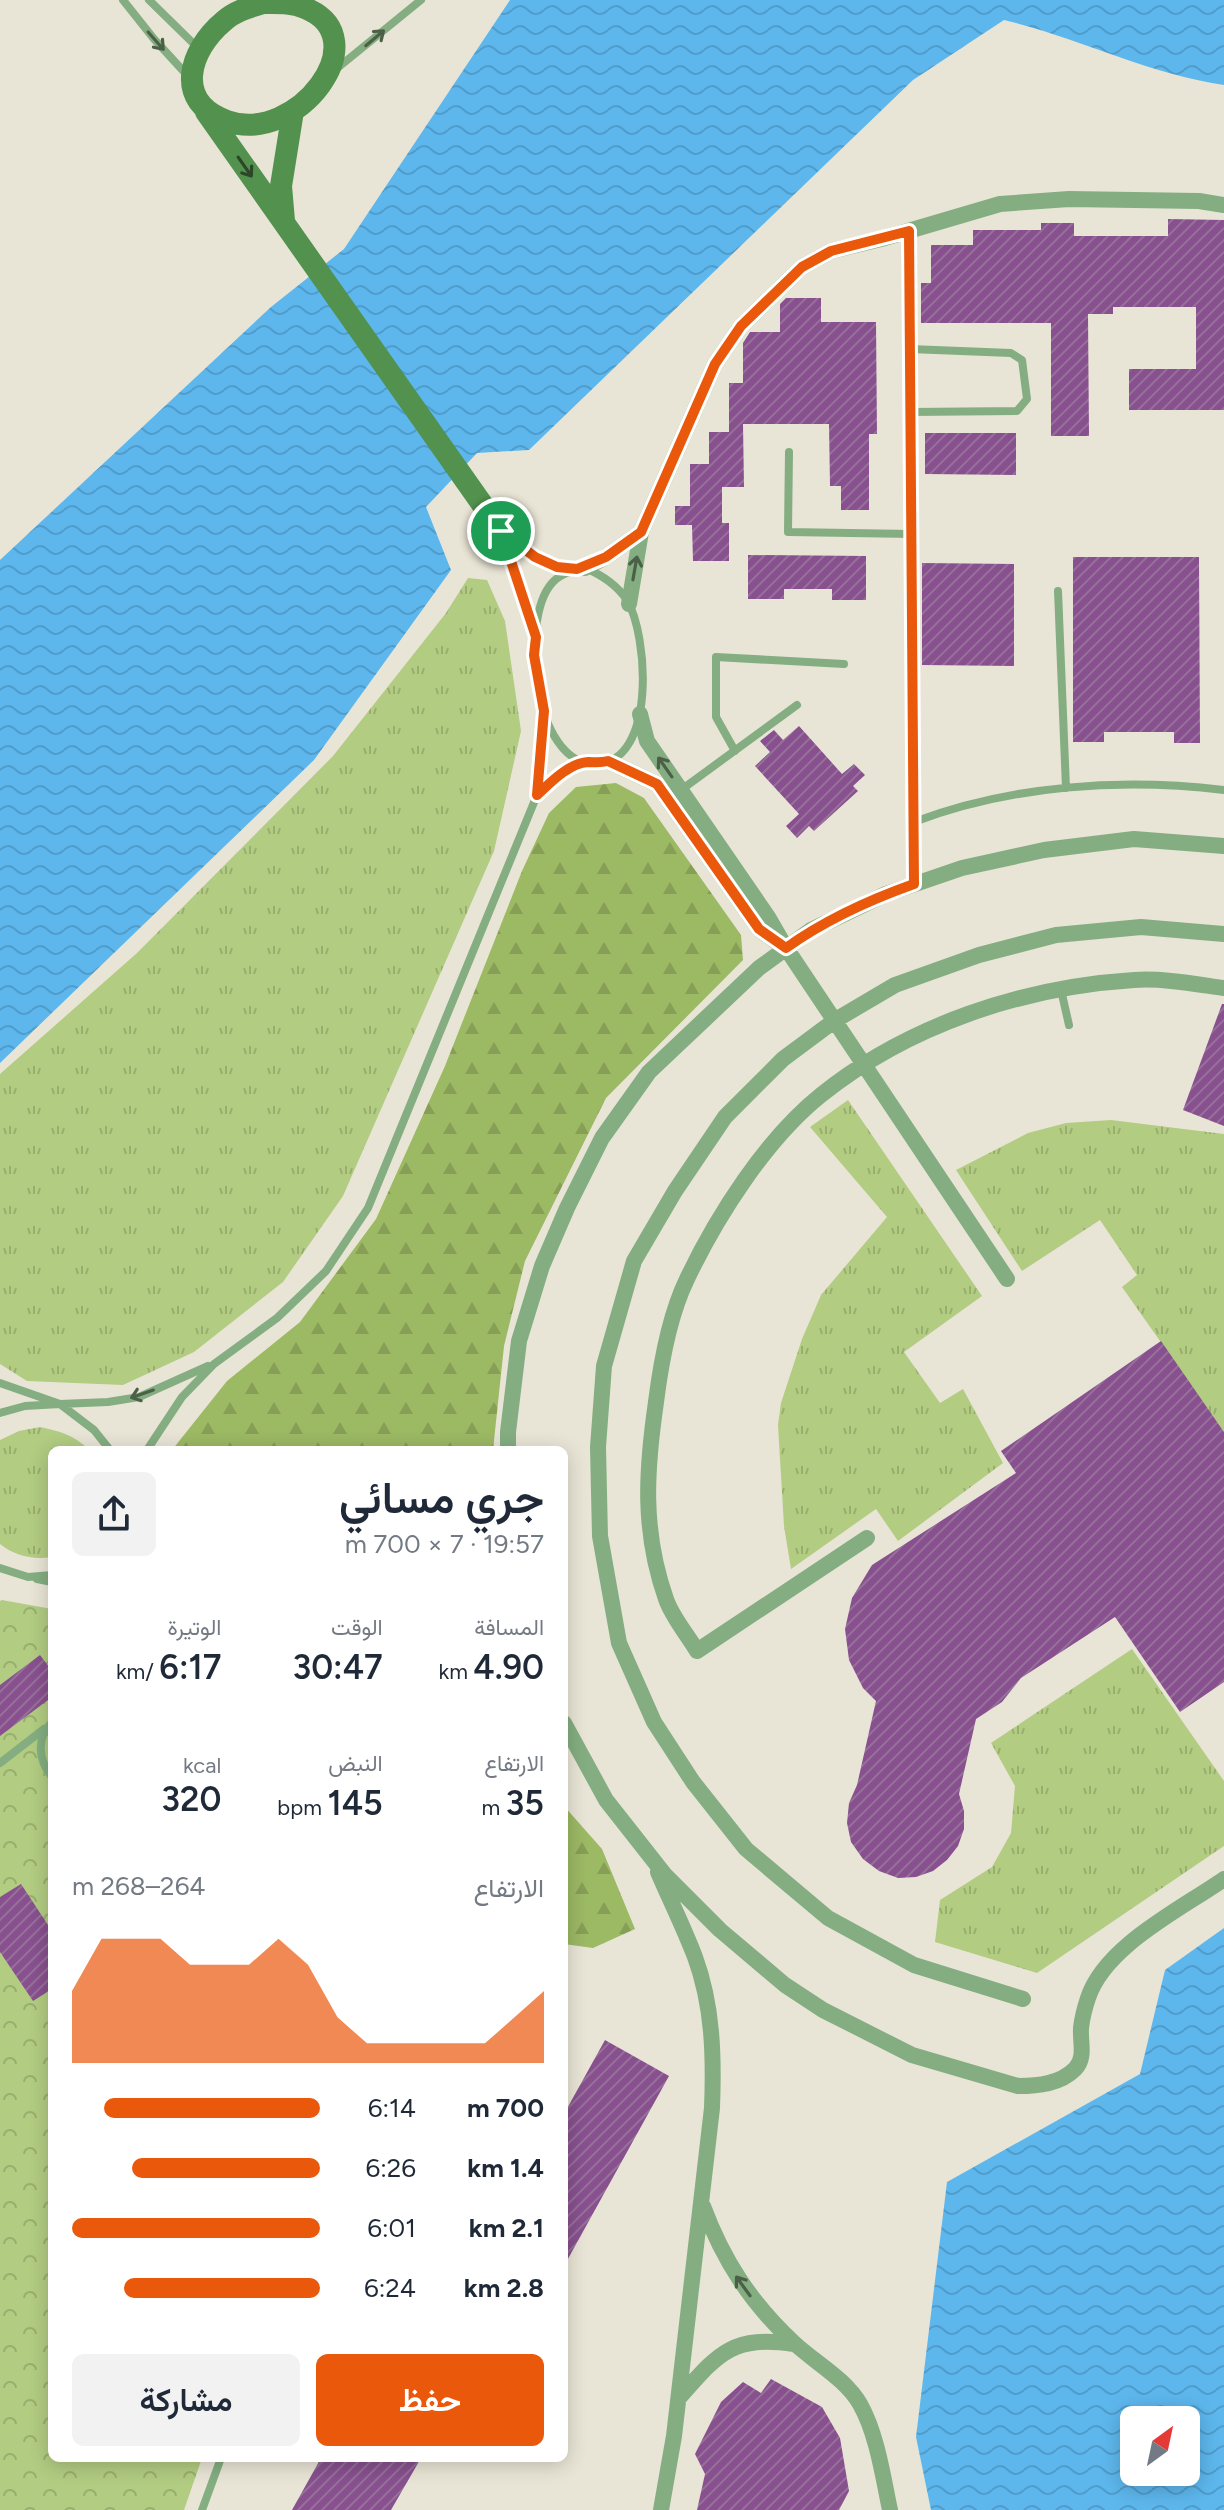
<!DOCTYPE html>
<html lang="ar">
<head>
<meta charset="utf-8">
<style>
	body { margin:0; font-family:Figtree,Vazirmatn,sans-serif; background:#f2f2f3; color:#1f2937; direction:rtl; height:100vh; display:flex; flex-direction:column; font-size:30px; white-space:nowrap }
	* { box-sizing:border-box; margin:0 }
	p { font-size:26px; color:#747a83 }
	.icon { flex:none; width:44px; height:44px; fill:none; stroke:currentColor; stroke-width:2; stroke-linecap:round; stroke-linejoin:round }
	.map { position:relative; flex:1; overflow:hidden; direction:ltr }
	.drawer { position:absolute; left:48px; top:1446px; width:520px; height:1016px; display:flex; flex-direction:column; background:#fff; border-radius:12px; box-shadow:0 4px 20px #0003; direction:rtl }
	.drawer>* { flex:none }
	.needle { width:52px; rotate:33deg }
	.controls { position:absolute; left:1120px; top:2406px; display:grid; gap:16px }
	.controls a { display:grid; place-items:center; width:80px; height:80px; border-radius:12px; background:#fff; box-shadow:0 4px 20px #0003; font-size:40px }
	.pin { position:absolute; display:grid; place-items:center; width:68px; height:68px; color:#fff; margin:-34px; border:4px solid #fff; border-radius:50%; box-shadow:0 2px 8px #0007 }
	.round { display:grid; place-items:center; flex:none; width:84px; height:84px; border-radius:12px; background:#f2f2f3 }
	.overview { display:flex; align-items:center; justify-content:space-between; height:136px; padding:0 24px }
	h1 { font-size:44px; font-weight:600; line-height:60px }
	.figures { display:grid; grid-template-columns:repeat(3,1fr); gap:12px; height:136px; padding:8px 24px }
	.figures div { display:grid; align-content:center }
	.figures b { font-size:34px; font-weight:600 }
	.figures small { font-size:22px; font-weight:400 }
	.figures p { font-size:22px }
	.chart { height:224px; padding:16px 24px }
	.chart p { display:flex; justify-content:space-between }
	.chart svg { width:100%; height:144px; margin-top:8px; fill:#ea580c; opacity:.7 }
	.button { display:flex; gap:16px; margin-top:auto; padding:16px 24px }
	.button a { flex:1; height:92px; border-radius:12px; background:#ea580c; color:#fff; font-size:32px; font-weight:600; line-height:92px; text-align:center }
	.button a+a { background:#f2f2f3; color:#1f2937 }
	ul { padding:0 24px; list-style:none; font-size:26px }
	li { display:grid; grid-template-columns:128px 96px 1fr; align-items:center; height:60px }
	li i { height:20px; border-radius:10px; background:#ea580c }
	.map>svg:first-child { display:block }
	.grass { fill:url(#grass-tufts) }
	.forest { fill:url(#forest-firs) }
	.park { fill:url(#park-crowns) }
	.water { fill:url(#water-waves); fill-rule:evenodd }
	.building { fill:url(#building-hatch) }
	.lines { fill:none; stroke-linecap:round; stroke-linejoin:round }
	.lane { stroke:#84ae81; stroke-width:8 }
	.street { stroke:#84ae81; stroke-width:16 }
	.secondary { stroke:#52924e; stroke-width:22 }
	.oneway { stroke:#4c6048 }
	.oneway2 { stroke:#2d4628 }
	.route-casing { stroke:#fff; stroke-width:16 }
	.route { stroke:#ea580c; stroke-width:10 }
</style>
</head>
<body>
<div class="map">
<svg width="1224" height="2510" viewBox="0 0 1224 2510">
	<defs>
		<pattern id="grass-tufts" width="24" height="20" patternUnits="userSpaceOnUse" patternTransform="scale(2)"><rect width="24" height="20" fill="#b2cc82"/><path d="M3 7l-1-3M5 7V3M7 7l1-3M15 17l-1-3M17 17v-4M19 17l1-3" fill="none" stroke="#98ae6f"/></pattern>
		<pattern id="forest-firs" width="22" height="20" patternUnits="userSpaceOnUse" patternTransform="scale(2)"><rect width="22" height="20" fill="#9cb964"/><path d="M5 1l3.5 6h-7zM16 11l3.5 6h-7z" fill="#869e56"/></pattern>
		<pattern id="park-crowns" width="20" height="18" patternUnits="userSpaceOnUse" patternTransform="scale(2)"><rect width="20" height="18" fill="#b2cc82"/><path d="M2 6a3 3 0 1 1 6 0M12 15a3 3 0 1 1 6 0" fill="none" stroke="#98ae6f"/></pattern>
		<pattern id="water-waves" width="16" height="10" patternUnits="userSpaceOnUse" patternTransform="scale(2)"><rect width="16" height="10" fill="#5db7ed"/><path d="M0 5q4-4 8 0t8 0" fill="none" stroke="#509cca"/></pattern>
		<pattern id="building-hatch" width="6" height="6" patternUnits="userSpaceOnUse" patternTransform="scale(2)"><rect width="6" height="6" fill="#88508f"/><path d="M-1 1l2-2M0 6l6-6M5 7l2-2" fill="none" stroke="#966f9b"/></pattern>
	</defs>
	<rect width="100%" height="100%" fill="#e9e5d6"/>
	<!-- grass -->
	<path class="grass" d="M 468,578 L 487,580 L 505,621 L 521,731 L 494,851 L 343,1196 L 283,1282 L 194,1352 L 123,1385 L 27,1381 L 0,1364 L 0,1074 L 137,953 L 333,756 L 446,613 Z
		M 848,1100 L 982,1296 L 904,1352 L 940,1403 L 963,1389 L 1003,1463 L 898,1541 L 876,1509 L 791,1569 L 784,1526 L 778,1425 L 781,1403 L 802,1339 L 821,1295 L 887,1217 L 810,1127 Z
		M 1111,1120 L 1224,1134 L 1224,1432 L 1122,1287 L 1137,1275 L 1100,1220 L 1022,1271 L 956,1170 L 1028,1133 L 1066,1123 Z
		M 40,1427 C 59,1431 75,1435 89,1450 L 52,1450 L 52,1557 C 33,1560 15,1556 0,1544 L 0,1440 L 19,1431 Z
		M 1132,1649 L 1224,1781 L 1224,1846 L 1037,1973 L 935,1942 L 940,1900 L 992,1867 L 1011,1833 L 1015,1786 L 991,1743 Z"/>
	<!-- forest -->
	<path class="forest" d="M 616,783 L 644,798 L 741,935 L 743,960 L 606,1098 L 525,1261 L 504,1346 L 493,1450 L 172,1450 L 227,1381 L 300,1322 L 376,1219 L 445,1066 L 522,871 L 549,813 L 576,787 Z
		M 564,1806 L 602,1849 L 635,1929 L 593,1948 L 564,1944 Z"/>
	<!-- park -->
	<path class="park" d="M 2,1600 L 52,1609 L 52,2458 L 202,2458 L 184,2510 L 0,2510 L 0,1601 Z"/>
	<!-- water -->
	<path class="water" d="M 510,0 L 1224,0 L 1224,85 C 1148,74 1078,38 1004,20 L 913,80 L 529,450 L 477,453 L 426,507 L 451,570 L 314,760 L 0,1063 L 0,560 L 271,307 L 344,249 Z
		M 1224,1928 L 1224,2510 L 931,2510 L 916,2437 L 947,2182 L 1140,2074 L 1165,1970 ZM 1134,2420 L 1186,2420 L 1186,2472 L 1134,2472 Z"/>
	<!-- building -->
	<path class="building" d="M 1168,219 L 1224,220 L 1224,410 L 1129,410 L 1129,369 L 1196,369 L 1196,307 L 1113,307 L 1113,314 L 1088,314 L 1089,436 L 1051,436 L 1051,323 L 921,323 L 921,283 L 931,283 L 931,245 L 973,245 L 973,230 L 1041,230 L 1041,223 L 1074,223 L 1074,236 L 1168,236 Z
		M 786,298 L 821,298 L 821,322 L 876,322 L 877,434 L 869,434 L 869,510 L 841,510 L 841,486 L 830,486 L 829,424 L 743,424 L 744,487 L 722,487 L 722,523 L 729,523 L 729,561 L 693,561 L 692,525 L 675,525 L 675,506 L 690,506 L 690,464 L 709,464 L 709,432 L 729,432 L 729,383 L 743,383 L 743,343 L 750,332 L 780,332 L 780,304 Z
		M 925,433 L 1016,433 L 1016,475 L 925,474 Z
		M 748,555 L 866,556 L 866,600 L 832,600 L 832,589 L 784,589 L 784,599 L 748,599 Z
		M 1073,557 L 1199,557 L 1200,743 L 1174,743 L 1174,732 L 1104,732 L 1104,742 L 1073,742 Z
		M 922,563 L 1014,564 L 1014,666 L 922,665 Z
		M 799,726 L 842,774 L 854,764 L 865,775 L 853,786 L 858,791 L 814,831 L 809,826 L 797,838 L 786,826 L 799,814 L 755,766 L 770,752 L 760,741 L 774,730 L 783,740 Z
		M 1222,1004 L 1224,1004 L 1224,1126 L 1183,1110 Z
		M 1161,1341 L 1224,1432 L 1224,1682 L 1180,1712 L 1115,1617 L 1021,1678 L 1002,1702 L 976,1719 L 959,1794 L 964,1811 L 964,1829 L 958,1846 L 947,1860 L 933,1871 L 916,1877 L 898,1878 L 879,1871 L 863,1859 L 851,1842 L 847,1823 L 849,1803 L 857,1785 L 876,1701 L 863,1688 L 849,1660 L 845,1629 L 852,1598 L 872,1565 L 1016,1473 L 1001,1451 Z
		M 40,1655 L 52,1671 L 52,1697 L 0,1736 L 0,1685 Z
		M 21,1884 L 52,1931 L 52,1989 L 33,2001 L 0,1952 L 0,1897 Z
		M 605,2040 L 669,2076 L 564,2266 L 564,2114 Z
		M 771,2379 L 822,2407 L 840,2438 L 849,2491 L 839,2510 L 697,2510 L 705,2474 L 695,2454 L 721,2402 L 743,2382 L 761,2393 Z
		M 321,2458 L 421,2458 L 391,2510 L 292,2510 Z"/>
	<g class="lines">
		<!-- lane -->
		<path class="lane" d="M 123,0 L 154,39 L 187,75
			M 149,0 L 199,49
			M 335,70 L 421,0
			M 909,231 L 914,884
			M 910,349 L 1011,353 L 1022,360 L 1027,399 L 1017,411 L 910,412
			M 789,452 L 788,532 L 912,534
			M 501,531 C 524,549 543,565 573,569
			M 501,532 L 534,633
			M 585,568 C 602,575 616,584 627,600 C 648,635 657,762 596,764 C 533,766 519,620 552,583 C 561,573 572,571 585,568 Z
			M 1058,591 L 1066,788
			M 735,751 L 716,717 L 716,657 L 844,664
			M 681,790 L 797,705
			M 537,795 C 553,779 568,770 588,762
			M 914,822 C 1012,785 1121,778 1224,790
			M 1061,990 L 1069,1025
			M 0,1383 L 60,1404 L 108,1402 L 139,1397 L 208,1366
			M 0,1413 L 25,1406 L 60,1404 L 94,1430 L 110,1450
			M 147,1450 L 182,1397 L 214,1364 L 277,1318 L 326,1271 L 368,1208 L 537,795 L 544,711
			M 0,1568 L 28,1577 L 52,1575
			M 37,1579 L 52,1582
			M 52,1722 C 36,1738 38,1760 52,1777
			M 0,1763 L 44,1729
			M 202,2510 L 221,2458"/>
		<!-- street -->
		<path class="street" d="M 585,568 L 606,557 L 641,532
			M 629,604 L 641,532 L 715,364 L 741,326 L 802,267 L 831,251 L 881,239 L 1000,204 L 1069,199 L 1199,201 L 1224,205
			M 640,714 L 647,741 L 768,917 L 786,948 L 1007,1279
			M 608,761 L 657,784 L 759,929 L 781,945
			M 508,1450 L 508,1432 L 519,1341 L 542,1266 L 567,1208 L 602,1138 L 649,1072 L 759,968 L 811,930 L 886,894 L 962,868 L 1044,850 L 1134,839 L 1224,846
			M 867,1538 L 697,1651 C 687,1634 672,1617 666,1599 C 642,1531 646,1471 656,1402 C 661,1362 669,1316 687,1279 C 717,1216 766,1139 821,1095 C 908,1025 1023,987 1134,980 C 1163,978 1195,984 1224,988
			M 564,1723 L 606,1800 L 665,1875 L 720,1930 L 785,1985 L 823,2010 L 912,2055 L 1018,2086 C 1038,2086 1060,2084 1075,2069 C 1086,2058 1080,2042 1081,2028 C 1082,2019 1085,2007 1088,1998 C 1105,1946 1181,1909 1224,1879
			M 658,1872 C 670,1900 684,1928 695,1957 C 713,2006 714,2057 712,2108 L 674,2436 L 661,2510
			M 1023,1999 L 914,1965 L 828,1918 L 746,1849 L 693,1782 L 654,1722 L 619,1643 L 600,1536 L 598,1447 L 604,1366 L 634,1261 L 675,1191 L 725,1117 L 783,1059 L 834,1021 L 895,985 L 979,955 L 1056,935 L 1141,927 L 1224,934
			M 703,2206 C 723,2260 751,2303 793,2342 C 814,2362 845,2378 860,2404 C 877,2434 883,2477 890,2510
			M 679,2398 C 718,2354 731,2335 794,2344"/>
		<!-- secondary -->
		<path class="secondary" d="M 263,3 C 277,3 292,2 305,8 C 380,38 296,146 227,121 C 173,102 189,50 224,21 C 235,11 250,7 263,3 Z
			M 206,112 L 501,531
			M 284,221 L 281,186 L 293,111"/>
	</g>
	<!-- one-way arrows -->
	<defs><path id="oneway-shaft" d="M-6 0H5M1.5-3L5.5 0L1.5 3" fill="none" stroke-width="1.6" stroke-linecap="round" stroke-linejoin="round" transform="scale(2)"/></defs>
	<g class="oneway">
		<use href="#oneway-shaft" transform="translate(375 38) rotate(-40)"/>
		<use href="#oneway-shaft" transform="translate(156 41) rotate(49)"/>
		<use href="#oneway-shaft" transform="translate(635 568) rotate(-80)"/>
		<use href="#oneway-shaft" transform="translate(665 767) rotate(-125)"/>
		<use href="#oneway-shaft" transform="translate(142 1394) rotate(161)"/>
		<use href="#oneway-shaft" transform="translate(743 2286) rotate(-126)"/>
	</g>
	<use class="oneway2" href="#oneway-shaft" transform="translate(245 167) rotate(55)"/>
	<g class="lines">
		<defs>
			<path id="route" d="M 909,231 L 914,884 C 869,900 825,920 786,948 L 759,929 L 657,784 L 608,761 C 600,763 596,762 588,762 C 569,763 550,783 537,795 L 544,711 L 534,655 L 536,637 L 501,531 L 535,557 L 557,567 L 577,569 L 606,557 L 641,532 L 715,364 L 741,326 L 802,267 L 831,251 Z"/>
		</defs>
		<!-- route casing -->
		<use href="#route" class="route-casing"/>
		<!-- route -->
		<use href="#route" class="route"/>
	</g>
</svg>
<div class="controls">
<a><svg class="needle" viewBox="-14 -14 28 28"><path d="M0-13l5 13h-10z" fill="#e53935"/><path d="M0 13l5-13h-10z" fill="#747a83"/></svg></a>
</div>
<div class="pin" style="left:501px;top:531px;background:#1e9e55"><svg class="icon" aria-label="arrive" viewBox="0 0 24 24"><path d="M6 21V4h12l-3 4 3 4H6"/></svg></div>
<section class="drawer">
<div class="overview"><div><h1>جري مسائي</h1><p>19:57 · 7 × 700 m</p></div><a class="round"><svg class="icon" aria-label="share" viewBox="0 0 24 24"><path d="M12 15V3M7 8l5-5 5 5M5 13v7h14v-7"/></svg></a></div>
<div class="figures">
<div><p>المسافة</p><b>4.90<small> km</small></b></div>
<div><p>الوقت</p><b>30:47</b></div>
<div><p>الوتيرة</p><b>6:17<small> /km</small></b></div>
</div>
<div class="figures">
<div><p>الارتفاع</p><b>35<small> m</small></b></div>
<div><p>النبض</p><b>145<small> bpm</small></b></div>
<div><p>kcal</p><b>320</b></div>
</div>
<div class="chart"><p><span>الارتفاع</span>264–268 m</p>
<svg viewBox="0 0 160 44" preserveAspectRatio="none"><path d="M0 44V22L10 6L20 6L30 6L40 14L50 14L60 14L70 6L80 14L90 30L100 38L110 38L120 38L130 38L140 38L150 30L160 22V44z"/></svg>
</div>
<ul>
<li><b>700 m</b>6:14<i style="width:87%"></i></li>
<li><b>1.4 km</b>6:26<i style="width:76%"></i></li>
<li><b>2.1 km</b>6:01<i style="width:100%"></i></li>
<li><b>2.8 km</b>6:24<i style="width:79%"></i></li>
</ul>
<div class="button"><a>حفظ</a><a>مشاركة</a></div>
</section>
</div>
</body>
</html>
